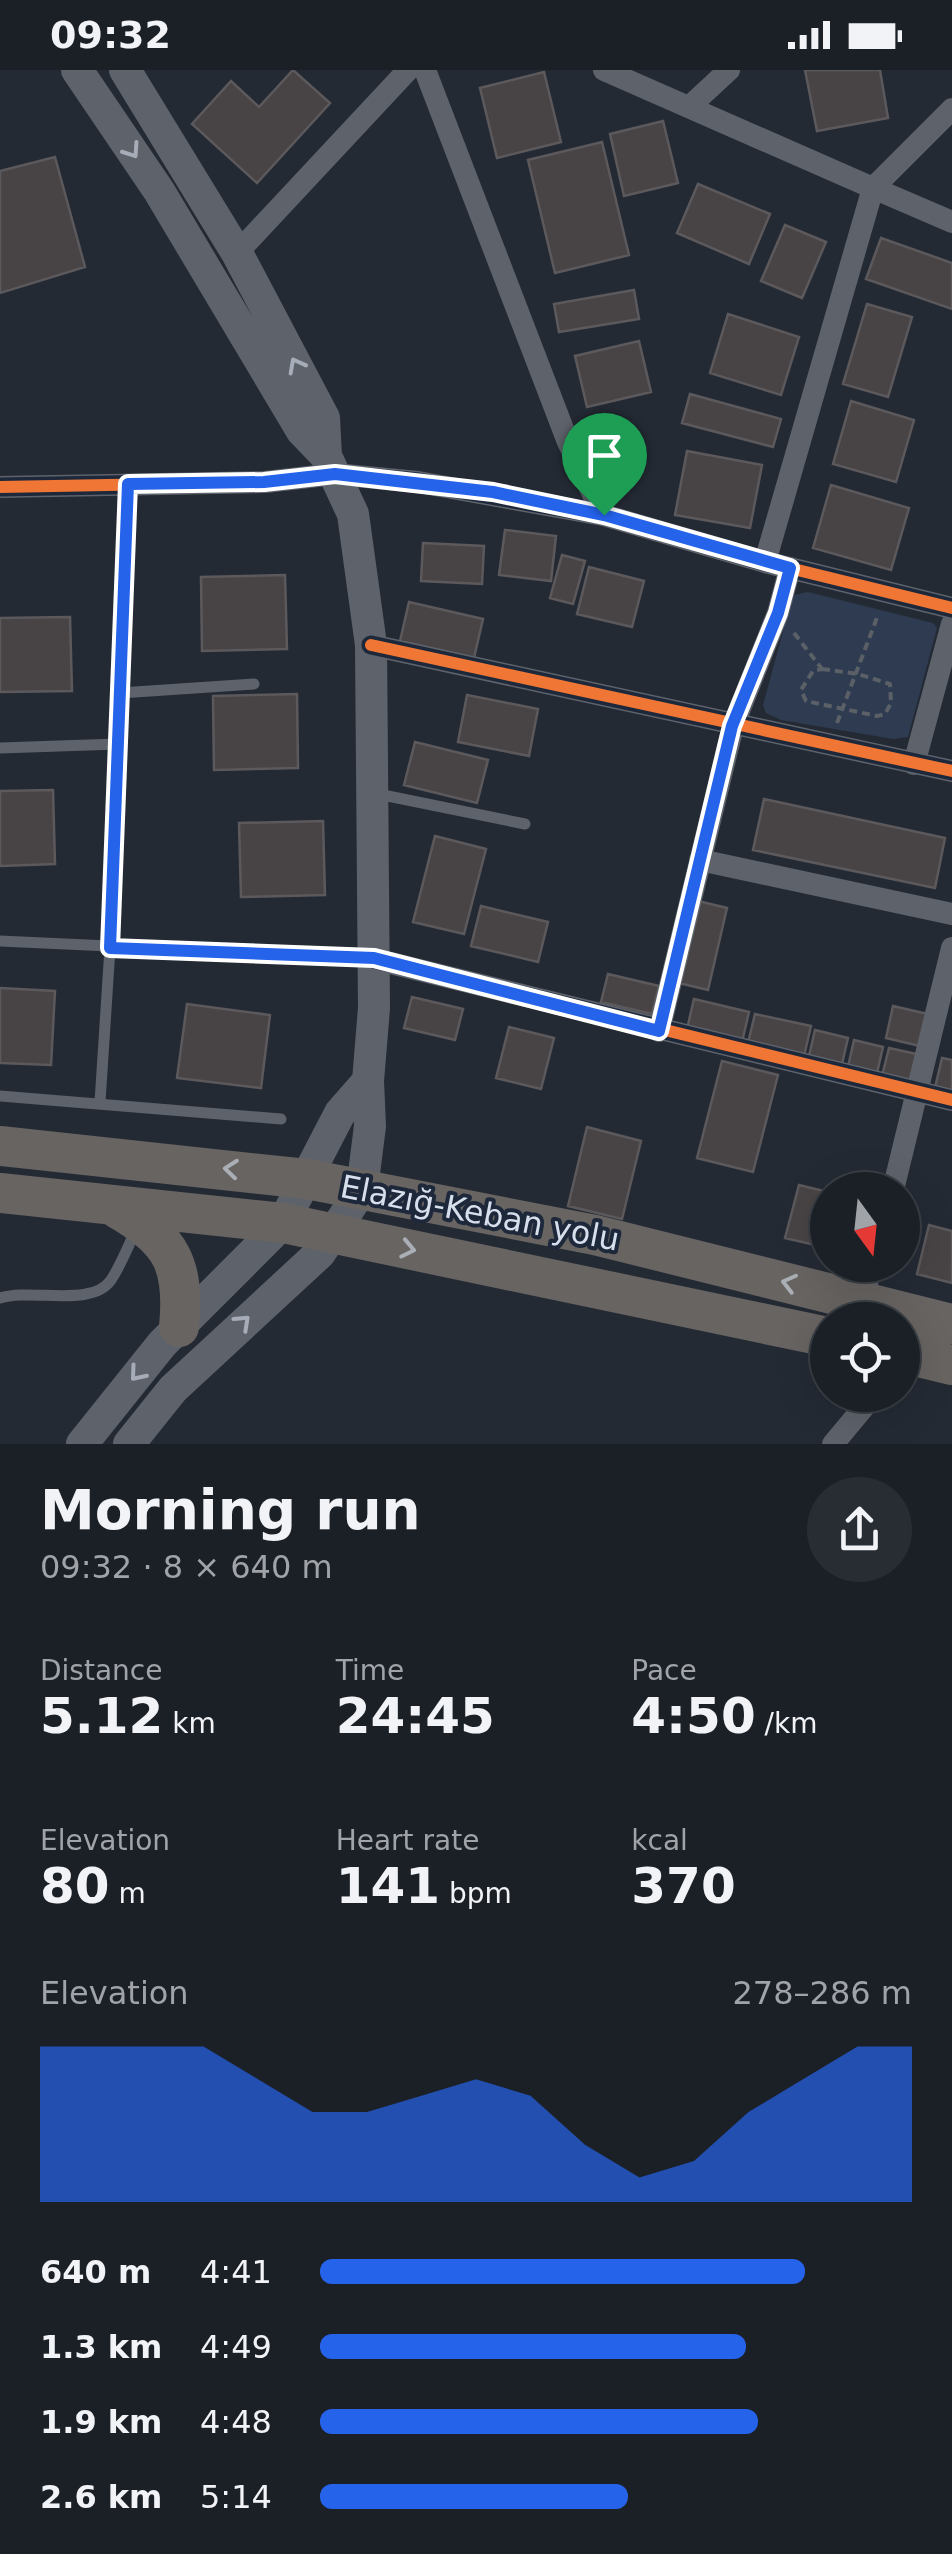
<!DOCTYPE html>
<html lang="en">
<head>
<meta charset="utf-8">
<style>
	body { margin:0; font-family:"DejaVu Sans",sans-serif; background:#282d33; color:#f1f3f6; height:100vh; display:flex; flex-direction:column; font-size:38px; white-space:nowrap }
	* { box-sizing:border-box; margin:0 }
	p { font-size:32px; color:#a0a3a7 }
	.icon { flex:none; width:55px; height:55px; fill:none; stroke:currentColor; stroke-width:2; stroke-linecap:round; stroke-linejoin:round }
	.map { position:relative; height:1374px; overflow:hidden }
	.details { display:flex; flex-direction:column; background:#1b2027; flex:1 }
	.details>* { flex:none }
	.needle { width:65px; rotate:165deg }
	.buttons { position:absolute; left:810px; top:1102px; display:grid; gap:20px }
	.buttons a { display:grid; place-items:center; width:110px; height:110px; border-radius:50%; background:#1b2027; box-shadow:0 10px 40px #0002,0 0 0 2px #393e44; font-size:50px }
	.pin { position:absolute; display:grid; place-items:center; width:85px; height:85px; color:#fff; margin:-102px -42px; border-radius:50% 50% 50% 0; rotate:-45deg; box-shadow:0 0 10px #0007 }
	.pin .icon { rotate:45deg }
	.round { display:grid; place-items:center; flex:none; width:105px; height:105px; border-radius:52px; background:#282d33 }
	.head { display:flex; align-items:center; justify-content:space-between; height:170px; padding:0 40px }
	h1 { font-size:55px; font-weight:800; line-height:75px }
	.metrics { display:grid; grid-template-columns:repeat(3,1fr); gap:15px; height:170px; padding:10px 40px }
	.metrics div { display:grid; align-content:center }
	.metrics b { font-size:50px; font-weight:800 }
	.metrics small { font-size:28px; font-weight:400 }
	.metrics p { font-size:28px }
	.chart { height:280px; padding:20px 40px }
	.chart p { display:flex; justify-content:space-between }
	.chart svg { width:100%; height:180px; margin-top:10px; fill:#2563eb; opacity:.7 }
	ul { padding:0 40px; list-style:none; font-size:32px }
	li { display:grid; grid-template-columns:160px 120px 1fr; align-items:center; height:75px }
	li i { height:25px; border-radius:12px; background:#2563eb }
	.status { display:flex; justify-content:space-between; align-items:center; height:70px; padding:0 50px; background:#1b2027; direction:ltr }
	.status svg { height:28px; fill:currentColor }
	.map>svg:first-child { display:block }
	.green { fill:#2e3b51 }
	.building { fill:#484344; stroke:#5c595c; stroke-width:2.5 }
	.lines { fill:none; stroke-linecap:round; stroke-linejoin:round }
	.path { stroke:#5b6067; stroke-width:4; stroke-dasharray:8 5; stroke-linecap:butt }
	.service { stroke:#5e636b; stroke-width:11 }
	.minor { stroke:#5e636b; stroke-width:22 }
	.secondary { stroke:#5e636b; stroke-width:32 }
	.trunk { stroke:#676462; stroke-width:40 }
	.cycleway-casing { stroke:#1d283b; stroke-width:19 }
	.cycleway { stroke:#f07635; stroke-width:12 }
	.oneway { stroke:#a7adb8 }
	.oneway2 { stroke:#aaaeb5 }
	.route-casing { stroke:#fff; stroke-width:20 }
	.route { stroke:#2563eb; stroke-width:12 }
	.labels { text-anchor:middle; stroke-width:8; stroke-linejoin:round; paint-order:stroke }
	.street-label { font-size:32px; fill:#d7dfec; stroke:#1d283b }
</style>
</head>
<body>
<div class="status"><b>09:32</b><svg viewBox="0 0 49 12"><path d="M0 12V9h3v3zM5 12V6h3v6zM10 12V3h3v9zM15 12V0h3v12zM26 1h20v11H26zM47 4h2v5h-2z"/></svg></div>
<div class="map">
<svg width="952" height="1374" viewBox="0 0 952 1374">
	<rect width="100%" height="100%" fill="#242a34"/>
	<!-- green -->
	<path class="green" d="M 808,522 L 933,553 L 937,558 L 908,667 L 893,669 L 781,650 L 766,643 L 763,635 L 791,532 L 794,525 Z"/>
	<!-- building -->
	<path class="building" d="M 293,0 L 330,33 L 257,113 L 192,54 L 231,11 L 259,37 Z
		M 805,0 L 880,0 L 888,48 L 817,61 Z
		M 544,2 L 561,72 L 497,88 L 480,18 Z
		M 663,51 L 678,113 L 624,126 L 610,64 Z
		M 602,72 L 629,185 L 555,203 L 528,90 Z
		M 55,87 L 85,197 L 0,223 L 0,101 Z
		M 698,114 L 770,144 L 749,194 L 677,163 Z
		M 785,155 L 826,172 L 802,228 L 761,211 Z
		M 881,168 L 952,193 L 952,239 L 866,209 Z
		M 634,220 L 639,249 L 559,262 L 554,234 Z
		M 867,234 L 912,247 L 888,327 L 843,314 Z
		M 728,244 L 799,267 L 781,325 L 710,303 Z
		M 639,271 L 651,322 L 587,337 L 575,286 Z
		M 690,324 L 781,349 L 773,377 L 682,353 Z
		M 851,331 L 914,350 L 896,412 L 833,394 Z
		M 687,381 L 762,395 L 750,458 L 675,445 Z
		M 831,415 L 909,438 L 891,500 L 813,478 Z
		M 505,460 L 556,466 L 551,511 L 499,505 Z
		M 423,473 L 484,476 L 482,514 L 421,511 Z
		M 562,485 L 585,491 L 573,534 L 550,528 Z
		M 589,497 L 644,511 L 632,557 L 577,544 Z
		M 285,505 L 287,579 L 202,581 L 201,507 Z
		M 409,532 L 483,549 L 474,588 L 400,571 Z
		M 70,547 L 72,621 L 0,622 L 0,548 Z
		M 297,624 L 298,698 L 214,700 L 213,626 Z
		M 467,625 L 538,639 L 529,686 L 458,672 Z
		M 415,672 L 488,690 L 477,733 L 404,715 Z
		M 53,720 L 55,794 L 0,796 L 0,721 Z
		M 764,729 L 945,768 L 935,818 L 753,780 Z
		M 323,751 L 325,825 L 241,827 L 239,753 Z
		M 435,766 L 486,779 L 464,864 L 413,852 Z
		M 698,831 L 727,838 L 708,920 L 679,913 Z
		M 481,836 L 548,852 L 538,892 L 471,876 Z
		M 608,904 L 659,916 L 652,944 L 601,932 Z
		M 0,918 L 55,921 L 51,995 L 0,993 Z
		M 412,927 L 463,939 L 455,970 L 404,958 Z
		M 694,929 L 749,942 L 742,972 L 687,959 Z
		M 187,934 L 270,945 L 261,1018 L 177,1008 Z
		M 893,936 L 932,945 L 924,977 L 886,968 Z
		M 755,944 L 811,956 L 804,986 L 748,973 Z
		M 509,957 L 554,968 L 541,1019 L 496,1008 Z
		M 815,960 L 848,968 L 842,994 L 809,986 Z
		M 854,970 L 883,977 L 877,1003 L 848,997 Z
		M 889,978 L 921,985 L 914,1013 L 882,1006 Z
		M 942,988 L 952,990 L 952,1023 L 935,1018 Z
		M 722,991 L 778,1005 L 753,1102 L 697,1088 Z
		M 587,1057 L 641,1071 L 622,1149 L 568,1136 Z
		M 799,1115 L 828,1122 L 828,1178 L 785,1168 Z
		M 929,1155 L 952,1161 L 952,1213 L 917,1204 Z"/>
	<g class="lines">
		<!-- path -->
		<path class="path" d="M 794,563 L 822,599
			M 822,599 L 858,604 L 890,614 L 891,633 L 885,644 L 877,646 L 806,631 L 801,620 L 813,601 Z
			M 837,653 L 878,545"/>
		<!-- service -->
		<path class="service" d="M 120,623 L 254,614
			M 0,678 L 118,674
			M 378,724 L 525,754
			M 0,871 L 370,888
			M 0,1026 L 281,1049
			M 100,1032 L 110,878 L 128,414
			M 0,1228 C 32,1218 92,1238 111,1210 C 121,1195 128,1176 136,1160"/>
		<!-- minor -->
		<path class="minor" d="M 425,0 L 568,372 L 603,445
			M 604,0 L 873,118 L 952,39
			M 689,37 L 729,0
			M 237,183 L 408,0
			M 0,417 L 265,412 L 335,404 L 418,412 L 603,445 L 765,492 L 952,538
			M 765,492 L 873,118 L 952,152
			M 371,575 L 952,701
			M 914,694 L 952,554
			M 700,790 L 952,844
			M 374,889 L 952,1030
			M 659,961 L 733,656 L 778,543 L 790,498
			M 893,1120 L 952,878
			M 862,1231 L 872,1195
			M 833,1374 L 874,1325"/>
		<!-- secondary -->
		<path class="secondary" d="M 77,0 L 159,121 L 302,361 L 326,386 L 353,444 L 371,575 L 374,938 L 368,1011 L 370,1056 L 362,1119 L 320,1183 L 173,1319 L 129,1374
			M 125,0 L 237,183 L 324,348 L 326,386
			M 82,1374 L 162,1274 L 283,1153 L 340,1043 L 368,1011"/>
		<!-- trunk -->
		<path class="trunk" d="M 0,1076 L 307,1109 L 595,1165 L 952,1254
			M 0,1123 L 283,1153 L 828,1267
			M 118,1139 C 172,1170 185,1195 179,1257
			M 902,1283 L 952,1295"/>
		<defs>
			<path id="cycleway" d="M 0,417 L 265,412 L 335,404 L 418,412 L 603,445 L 765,492 L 952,538
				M 371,575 L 952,701
				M 374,889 L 952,1030"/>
		</defs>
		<!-- cycleway casing -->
		<use href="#cycleway" class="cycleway-casing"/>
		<!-- cycleway -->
		<use href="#cycleway" class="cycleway"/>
	</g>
	<!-- one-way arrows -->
	<defs><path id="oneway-chevron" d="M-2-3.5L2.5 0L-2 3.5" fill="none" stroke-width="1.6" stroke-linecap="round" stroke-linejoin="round" transform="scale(2.5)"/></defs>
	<g class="oneway">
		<use href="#oneway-chevron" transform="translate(132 81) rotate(56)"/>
		<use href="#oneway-chevron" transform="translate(296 295) rotate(-118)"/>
		<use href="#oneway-chevron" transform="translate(243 1252) rotate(-43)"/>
		<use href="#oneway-chevron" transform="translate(137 1304) rotate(130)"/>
	</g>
	<g class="oneway2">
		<use href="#oneway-chevron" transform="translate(231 1099) rotate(-174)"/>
		<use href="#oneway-chevron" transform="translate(408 1179) rotate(12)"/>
		<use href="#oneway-chevron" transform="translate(789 1213) rotate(-166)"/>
	</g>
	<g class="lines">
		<defs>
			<path id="route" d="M 335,404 L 493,422 L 604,445 L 790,498 L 778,543 L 732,656 L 659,961 L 374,888 L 110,878 L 128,414 L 264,412 Z"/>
		</defs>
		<!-- route casing -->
		<use href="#route" class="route-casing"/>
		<!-- route -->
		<use href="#route" class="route"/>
	</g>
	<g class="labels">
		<!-- street labels -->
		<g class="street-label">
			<text transform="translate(480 1143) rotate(11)" y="11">Elazığ-Keban yolu</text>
		</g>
	</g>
</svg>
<div class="buttons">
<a><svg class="needle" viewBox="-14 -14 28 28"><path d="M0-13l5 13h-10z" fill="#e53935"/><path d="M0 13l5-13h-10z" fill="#a0a3a7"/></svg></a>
<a><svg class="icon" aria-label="locate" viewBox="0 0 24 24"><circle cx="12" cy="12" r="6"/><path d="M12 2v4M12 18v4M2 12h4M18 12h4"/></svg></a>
</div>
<div class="pin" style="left:604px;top:445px;background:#1e9e55"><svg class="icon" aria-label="arrive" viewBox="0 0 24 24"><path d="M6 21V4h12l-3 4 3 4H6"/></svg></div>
</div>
<section class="details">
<div class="head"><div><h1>Morning run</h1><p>09:32 · 8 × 640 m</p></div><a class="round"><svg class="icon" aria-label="share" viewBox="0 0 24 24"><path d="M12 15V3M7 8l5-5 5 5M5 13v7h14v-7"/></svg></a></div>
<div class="metrics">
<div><p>Distance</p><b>5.12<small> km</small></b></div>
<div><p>Time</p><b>24:45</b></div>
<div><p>Pace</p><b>4:50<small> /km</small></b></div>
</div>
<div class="metrics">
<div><p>Elevation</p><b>80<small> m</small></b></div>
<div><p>Heart rate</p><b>141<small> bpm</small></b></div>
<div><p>kcal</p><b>370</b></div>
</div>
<div class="chart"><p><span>Elevation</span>278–286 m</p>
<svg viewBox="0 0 160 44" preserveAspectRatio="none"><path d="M0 44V6L10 6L20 6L30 6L40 14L50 22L60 22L70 18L80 14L90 18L100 30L110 38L120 34L130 22L140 14L150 6L160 6V44z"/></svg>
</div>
<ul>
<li><b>640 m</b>4:41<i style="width:82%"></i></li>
<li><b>1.3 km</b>4:49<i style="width:72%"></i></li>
<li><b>1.9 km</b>4:48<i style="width:74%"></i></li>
<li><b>2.6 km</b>5:14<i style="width:52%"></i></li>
</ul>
</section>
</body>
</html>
